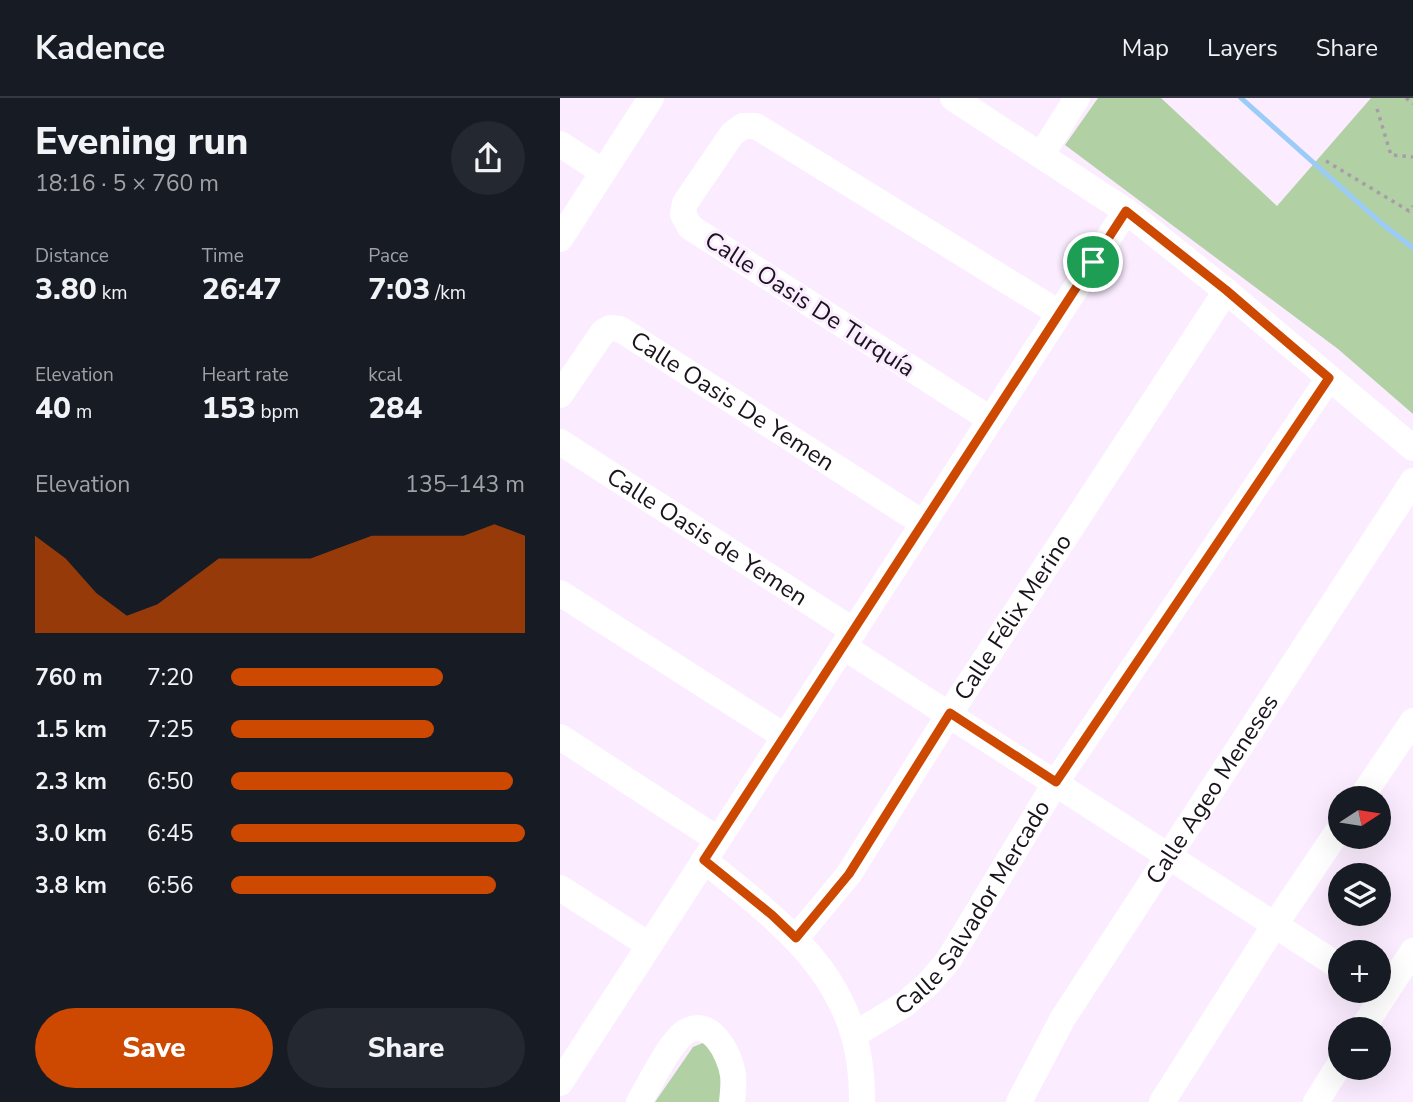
<!DOCTYPE html>
<html lang="en">
<head>
<meta charset="utf-8">
<style>
	body { margin:0; font-family:"Nunito Sans",sans-serif; background:#242831; color:#f1f3f6; height:100vh; display:flex; flex-direction:column; font-size:26px; white-space:nowrap }
	* { box-sizing:border-box; margin:0 }
	p { font-size:23px; color:#9ea1a6 }
	.icon { flex:none; width:38px; height:38px; fill:none; stroke:currentColor; stroke-width:2; stroke-linecap:round; stroke-linejoin:round }
	.map { position:relative; flex:1; overflow:hidden }
	.side { display:flex; flex-direction:column; background:#171b24; width:560px }
	.side>* { flex:none }
	.needle { width:46px; rotate:78deg }
	.tools { position:absolute; left:768px; top:688px; display:grid; gap:14px }
	.tools a { display:grid; place-items:center; width:63px; height:63px; border-radius:50%; background:#171b24; box-shadow:0 7px 28px #0002; font-size:35px }
	.pin { position:absolute; display:grid; place-items:center; width:60px; height:60px; color:#fff; margin:-30px; border:4px solid #fff; border-radius:50%; box-shadow:0 2px 7px #0007 }
	.round { display:grid; place-items:center; flex:none; width:74px; height:74px; border-radius:37px; background:#242831 }
	.overview { display:flex; align-items:center; justify-content:space-between; height:119px; padding:0 35px }
	h1 { font-size:38px; font-weight:800; line-height:52px }
	.metrics { display:grid; grid-template-columns:repeat(3,1fr); gap:10px; height:119px; padding:7px 35px }
	.metrics div { display:grid; align-content:center }
	.metrics b { font-size:30px; font-weight:800 }
	.metrics small { font-size:19px; font-weight:400 }
	.metrics p { font-size:19px }
	.chart { height:196px; padding:14px 35px }
	.chart p { display:flex; justify-content:space-between }
	.chart svg { width:100%; height:126px; margin-top:7px; fill:#cd4800; opacity:.7 }
	.action { display:flex; gap:14px; margin-top:auto; padding:14px 35px }
	.action a { flex:1; height:80px; border-radius:42px; background:#cd4800; color:#fff; font-size:28px; font-weight:800; line-height:80px; text-align:center }
	.action a+a { background:#242831; color:#f1f3f6 }
	ul { padding:0 35px; list-style:none; font-size:23px }
	li { display:grid; grid-template-columns:112px 84px 1fr; align-items:center; height:52px }
	li i { height:18px; border-radius:9px; background:#cd4800 }
	header { display:flex; align-items:center; gap:42px; box-sizing:border-box; height:98px; padding:0 35px; background:#171b24; border-bottom:2px solid #363941 }
	header strong { font-size:33px }
	nav { display:flex; gap:38px; margin-inline-start:auto; font-size:24px }
	main { display:flex; flex:1; min-height:0 }
	.map>svg:first-child { display:block }
	.green { fill:#b1d1a5 }
	.lines { fill:none; stroke-linecap:round; stroke-linejoin:round }
	.stream { stroke:#9bcbf7; stroke-width:5 }
	.path { stroke:#a79caa; stroke-width:3.5; stroke-dasharray:3.5 5; stroke-linecap:butt }
	.minor { stroke:#fff; stroke-width:26 }
	.route-casing { stroke:#fff; stroke-width:14 }
	.route { stroke:#cd4800; stroke-width:9 }
	.labels { text-anchor:middle; stroke-width:6; stroke-linejoin:round; paint-order:stroke }
	.street-label { font-size:24px; fill:#19131b; stroke:#fbedff }
</style>
</head>
<body>
<header>
<strong>Kadence</strong>
<nav><a>Map</a><a>Layers</a><a>Share</a></nav>
</header>
<main>
<section class="side">
<div class="overview"><div><h1>Evening run</h1><p>18:16 · 5 × 760 m</p></div><a class="round"><svg class="icon" aria-label="share" viewBox="0 0 24 24"><path d="M12 15V3M7 8l5-5 5 5M5 13v7h14v-7"/></svg></a></div>
<div class="metrics">
<div><p>Distance</p><b>3.80<small> km</small></b></div>
<div><p>Time</p><b>26:47</b></div>
<div><p>Pace</p><b>7:03<small> /km</small></b></div>
</div>
<div class="metrics">
<div><p>Elevation</p><b>40<small> m</small></b></div>
<div><p>Heart rate</p><b>153<small> bpm</small></b></div>
<div><p>kcal</p><b>284</b></div>
</div>
<div class="chart"><p><span>Elevation</span>135–143 m</p>
<svg viewBox="0 0 160 44" preserveAspectRatio="none"><path d="M0 44V10L10 18L20 30L30 38L40 34L50 26L60 18L70 18L80 18L90 18L100 14L110 10L120 10L130 10L140 10L150 6L160 10V44z"/></svg>
</div>
<ul>
<li><b>760 m</b>7:20<i style="width:72%"></i></li>
<li><b>1.5 km</b>7:25<i style="width:69%"></i></li>
<li><b>2.3 km</b>6:50<i style="width:96%"></i></li>
<li><b>3.0 km</b>6:45<i style="width:100%"></i></li>
<li><b>3.8 km</b>6:56<i style="width:90%"></i></li>
</ul>
<div class="action"><a>Save</a><a>Share</a></div>
</section>
<div class="map">
<svg width="853" height="1004" viewBox="0 0 853 1004">
	<rect width="100%" height="100%" fill="#fbedff"/>
	<!-- green -->
	<path class="green" d="M 538,0 L 601,0 L 717,108 L 811,0 L 853,0 L 853,316 L 778,251 L 505,47 Z
		M 145,944 C 160,963 165,980 163,1004 L 95,1004 L 133,949 Z"/>
	<g class="lines">
		<!-- stream -->
		<path class="stream" d="M 681,0 L 821,125 L 853,150"/>
		<!-- path -->
		<path class="path" d="M 846,0 L 853,6
			M 817,11 L 831,57 L 853,59
			M 766,63 L 849,113 L 853,108"/>
		<!-- minor -->
		<g class="minor">
			<path d="M 393,0 L 566,113 L 666,193 L 853,350"/>
			<path d="M 0,46 L 43,74"/>
			<path d="M 482,56 L 517,0"/>
			<path d="M 0,141 L 91,0"/>
			<path id="s1" d="M 0,297 L 43,234 L 50,230 L 60,231 L 363,425"/>
			<path d="M 430,321 L 130,129 L 123,116 L 125,105 L 172,36 L 183,28 L 196,28 L 499,215"/>
			<path id="s2" d="M 0,344 L 294,533"/>
			<path d="M 0,495 L 224,638"/>
			<path d="M 284,549 L 780,869"/>
			<path d="M 0,639 L 157,741"/>
			<path d="M 801,700 L 853,623"/>
			<path d="M 144,762 C 228,830 304,885 302,1004"/>
			<path d="M 0,790 L 89,847"/>
			<path id="s3" d="M 236,840 L 289,776 L 390,615 L 666,193"/>
			<path d="M 802,931 L 853,853"/>
			<path id="s4" d="M 295,936 L 345,906 L 368,886 L 388,863 L 496,684 L 769,280"/>
			<path d="M 0,985 L 566,113"/>
			<path d="M 79,1004 C 90,986 108,947 124,935 C 150,916 170,956 173,977 C 174,985 173,995 172,1004"/>
			<path id="s5" d="M 459,1004 L 503,920 L 853,383"/>
			<path d="M 602,1004 L 714,828 L 780,730"/>
			<path d="M 756,1004 L 780,966"/>
		</g>
	</g>
	<g class="lines">
		<defs>
			<path id="route" d="M 566,113 L 666,192 L 769,280 L 496,684 L 390,615 L 289,776 L 236,840 L 212,817 L 144,762 Z"/>
		</defs>
		<!-- route casing -->
		<use href="#route" class="route-casing"/>
		<!-- route -->
		<use href="#route" class="route"/>
	</g>
	<g class="labels">
		<!-- street labels -->
		<g class="street-label">
			<text transform="translate(250 206) rotate(33)" y="8">Calle Oasis De Turquía</text>
			<text dy="8" stroke="none"><textPath href="#s1" startOffset="228">Calle Oasis De Yemen</textPath></text>
			<text dy="8" stroke="none"><textPath href="#s2" startOffset="175">Calle Oasis de Yemen</textPath></text>
			<text dy="8" stroke="none"><textPath href="#s3" startOffset="388">Calle Félix Merino</textPath></text>
			<text dy="8" stroke="none"><textPath href="#s5" startOffset="368">Calle Ageo Meneses</textPath></text>
			<text dy="8" stroke="none"><textPath href="#s4" startOffset="177">Calle Salvador Mercado</textPath></text>
		</g>
	</g>
</svg>
<div class="tools">
<a><svg class="needle" viewBox="-14 -14 28 28"><path d="M0-13l5 13h-10z" fill="#e53935"/><path d="M0 13l5-13h-10z" fill="#9ea1a6"/></svg></a>
<a><svg class="icon" aria-label="layers" viewBox="0 0 24 24"><path d="M12 4l9 5-9 5-9-5zM3 14l9 5 9-5"/></svg></a>
<a>+</a>
<a>−</a>
</div>
<div class="pin" style="left:533px;top:164px;background:#1e9e55"><svg class="icon" aria-label="arrive" viewBox="0 0 24 24"><path d="M6 21V4h12l-3 4 3 4H6"/></svg></div>
</div>
</main>
</body>
</html>
